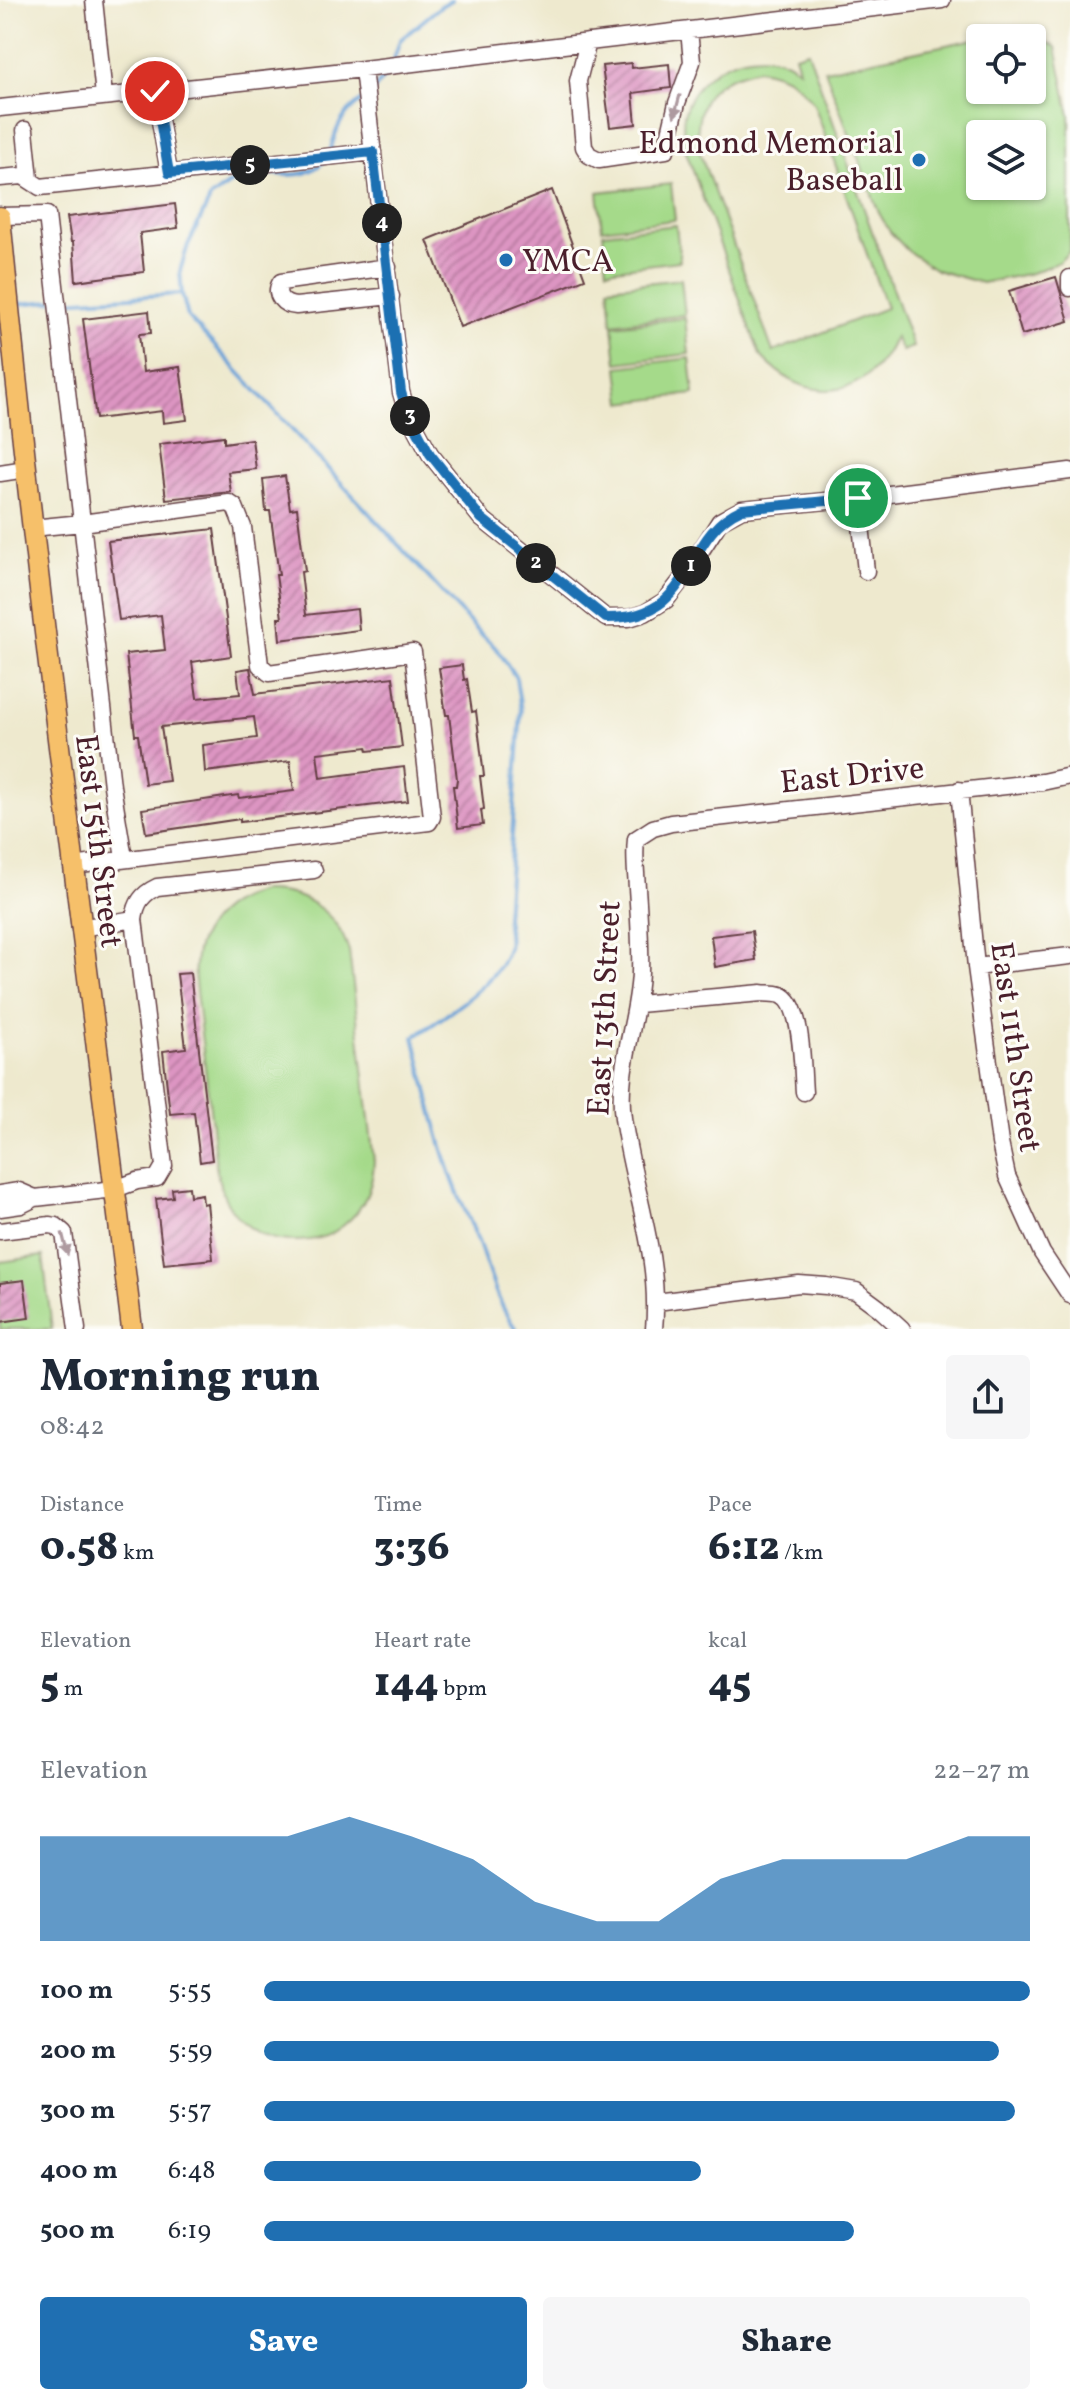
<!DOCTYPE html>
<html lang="en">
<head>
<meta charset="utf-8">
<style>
	body { margin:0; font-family:Vollkorn,serif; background:#f6f6f7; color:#1f2937; height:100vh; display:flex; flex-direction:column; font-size:30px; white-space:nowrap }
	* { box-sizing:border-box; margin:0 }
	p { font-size:26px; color:#747a83 }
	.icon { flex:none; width:44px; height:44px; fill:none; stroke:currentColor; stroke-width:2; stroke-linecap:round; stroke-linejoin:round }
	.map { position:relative; height:1329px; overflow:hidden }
	.sheet { display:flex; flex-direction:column; background:#fff; flex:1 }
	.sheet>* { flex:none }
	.tools { position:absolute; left:966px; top:24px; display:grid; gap:16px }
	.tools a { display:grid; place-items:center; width:80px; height:80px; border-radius:8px; background:#fff; box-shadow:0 2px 6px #0004; font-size:40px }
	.pin { position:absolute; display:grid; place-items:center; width:68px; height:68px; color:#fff; margin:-34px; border:4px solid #fff; border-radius:50%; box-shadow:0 2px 8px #0007 }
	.km { position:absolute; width:40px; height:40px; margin:-20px; border-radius:50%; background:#222; color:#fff; font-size:22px; line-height:40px; text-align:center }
	.round { display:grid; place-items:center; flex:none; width:84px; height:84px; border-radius:8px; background:#f6f6f7 }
	.summary { display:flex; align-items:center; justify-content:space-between; height:136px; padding:0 40px }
	h1 { font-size:44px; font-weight:800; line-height:60px }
	.figures { display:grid; grid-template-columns:repeat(3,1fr); gap:12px; height:136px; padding:8px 40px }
	.figures div { display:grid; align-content:center }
	.figures b { font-size:40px; font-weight:800 }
	.figures small { font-size:22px; font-weight:400 }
	.figures p { font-size:22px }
	.chart { height:224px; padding:16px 40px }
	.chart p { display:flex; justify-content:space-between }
	.chart svg { width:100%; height:144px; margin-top:8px; fill:#1f6fb2; opacity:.7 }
	.primary-button { display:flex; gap:16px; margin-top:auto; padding:16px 40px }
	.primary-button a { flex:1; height:92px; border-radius:8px; background:#1f6fb2; color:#fff; font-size:32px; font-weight:800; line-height:92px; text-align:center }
	.primary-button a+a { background:#f6f6f7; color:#1f2937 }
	ul { padding:0 40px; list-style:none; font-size:26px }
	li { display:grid; grid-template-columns:128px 96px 1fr; align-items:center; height:60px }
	li i { height:20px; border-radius:10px; background:#1f6fb2 }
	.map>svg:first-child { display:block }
	.pitch { fill:#a5da8a; stroke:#787c5a; stroke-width:2; fill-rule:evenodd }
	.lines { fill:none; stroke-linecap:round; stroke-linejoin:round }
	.stream { stroke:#669fd5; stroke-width:4 }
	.building { fill:url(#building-hatch) }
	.minor-casing { stroke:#633d43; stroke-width:19 }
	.major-casing { stroke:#633d43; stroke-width:23 }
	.minor { stroke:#fff; stroke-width:16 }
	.major { stroke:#f6c06b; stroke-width:20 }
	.oneway { fill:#ae9aa0 }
	.route-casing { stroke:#fff; stroke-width:16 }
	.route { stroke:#1f6fb2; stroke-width:10 }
	.poi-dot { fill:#1f6fb2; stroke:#fdfcf7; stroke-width:3 }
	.labels { text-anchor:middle; stroke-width:6; stroke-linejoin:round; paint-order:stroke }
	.poi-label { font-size:32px; fill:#4a1f2b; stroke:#fdfcf7; text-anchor:end }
	.street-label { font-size:32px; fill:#4a1f2b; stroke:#fdfcf7 }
</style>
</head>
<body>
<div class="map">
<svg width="1070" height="1329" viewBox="0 0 1070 1329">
	<defs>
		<pattern id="building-hatch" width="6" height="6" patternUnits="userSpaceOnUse" patternTransform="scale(2)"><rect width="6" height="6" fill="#dd95c2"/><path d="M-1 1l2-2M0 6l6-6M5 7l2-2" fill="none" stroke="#b5799e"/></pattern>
	</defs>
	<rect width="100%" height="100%" fill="#fdfcf7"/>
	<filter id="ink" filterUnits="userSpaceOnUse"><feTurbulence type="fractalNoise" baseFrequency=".0125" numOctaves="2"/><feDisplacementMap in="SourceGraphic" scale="16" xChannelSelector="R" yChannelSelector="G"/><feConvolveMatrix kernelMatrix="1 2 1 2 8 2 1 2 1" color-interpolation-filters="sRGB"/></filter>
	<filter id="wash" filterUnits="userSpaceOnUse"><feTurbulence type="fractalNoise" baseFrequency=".006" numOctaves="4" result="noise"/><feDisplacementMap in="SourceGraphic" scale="32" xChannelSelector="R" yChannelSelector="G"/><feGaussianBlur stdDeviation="1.8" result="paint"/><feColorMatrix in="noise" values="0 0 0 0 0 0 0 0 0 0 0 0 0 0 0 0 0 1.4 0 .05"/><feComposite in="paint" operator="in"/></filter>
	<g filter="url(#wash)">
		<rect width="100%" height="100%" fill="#eee9ce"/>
		<!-- pitch -->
		<path class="pitch" d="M 1024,30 L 1056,47 L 1070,116 L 1070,251 L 1059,262 L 1032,273 L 982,283 L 936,270 L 908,251 L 890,232 L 879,213 L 825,70 L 980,38 L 980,90 L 1032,90 L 1032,38 L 982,38 ZM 980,134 L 1032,134 L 1032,186 L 980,186 Z
			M 808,51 L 913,347 L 902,351 L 895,337 C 867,402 806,406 760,355 L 684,146 C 684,137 682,124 684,115 C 694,73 742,46 783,60 C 788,62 794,66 799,69 L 795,55 ZM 758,69 C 787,74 796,81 814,104 L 886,308 L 773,352 L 697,145 C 697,97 710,79 758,69 Z
			M 671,184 L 675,220 L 602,229 L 598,192 Z
			M 676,225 L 680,261 L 607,270 L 603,233 Z
			M 681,279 L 685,315 L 612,324 L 609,287 Z
			M 685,318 L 689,354 L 617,363 L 613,326 Z
			M 690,358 L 694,394 L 622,403 L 618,367 Z
			M 261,891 C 303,890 336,910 349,951 L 374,1161 C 373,1191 360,1216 334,1232 C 317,1242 298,1242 280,1240 C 254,1236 230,1215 222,1191 C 214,1168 214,1141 211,1117 C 206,1073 200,1028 195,983 C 191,935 216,904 261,891 Z
			M 43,1256 L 52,1329 L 0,1329 L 0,1262 Z"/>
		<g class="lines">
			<!-- stream -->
			<path class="stream" d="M 394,59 L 400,40 L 441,6 L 452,0
				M 372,92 L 389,71
				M 330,152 C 337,126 340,117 362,100
				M 252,172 C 278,173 303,182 323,162
				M 244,174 L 211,197 L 188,245 L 180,271 L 182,294 L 188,317 L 475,628 L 498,650 L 516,678 L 521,711 L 506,917 C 507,927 510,938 508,948 C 498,984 443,1017 414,1037 C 426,1083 435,1130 451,1175 C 459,1199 471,1221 479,1244 C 490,1273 497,1304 516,1329
				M 60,301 L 182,294
				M 17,304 L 52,301"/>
		</g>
		<g id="blocks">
			<!-- building -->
			<path class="building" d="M 631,63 L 632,68 L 669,64 L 671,88 L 633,93 L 636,124 L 610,127 L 602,66 Z
				M 552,190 L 585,279 L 460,327 L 427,240 Z
				M 175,204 L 178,228 L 140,233 L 144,272 L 76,281 L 73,242 L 71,242 L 67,217 Z
				M 1056,277 L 1069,321 L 1022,335 L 1009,291 Z
				M 149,311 L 151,333 L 139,334 L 143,372 L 180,367 L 187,420 L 163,423 L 162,411 L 96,419 L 83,319 Z
				M 224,436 L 224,443 L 252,439 L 256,469 L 228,472 L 231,492 L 166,499 L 159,444 Z
				M 285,476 L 290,509 L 297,508 L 305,571 L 301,572 L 306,615 L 357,609 L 359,630 L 280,640 L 278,618 L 282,618 L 276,575 L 279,575 L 270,511 L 266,511 L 263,479 Z
				M 214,529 L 231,656 L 192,662 L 197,698 L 240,694 L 237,670 L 250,668 L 255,694 L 393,677 L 402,747 L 368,751 L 367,747 L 317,753 L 320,778 L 404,767 L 408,801 L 240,822 L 240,819 L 146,833 L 142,809 L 238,795 L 239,798 L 294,791 L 290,761 L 205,772 L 203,745 L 257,738 L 254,717 L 161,727 L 169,781 L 145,784 L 138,735 L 135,735 L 126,654 L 165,650 L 161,615 L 119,620 L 108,541 Z
				M 462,665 L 464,680 L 467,679 L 472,712 L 476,711 L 484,776 L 480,776 L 484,809 L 481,810 L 483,825 L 458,828 L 453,786 L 456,786 L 457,779 L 449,715 L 446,715 L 439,668 Z
				M 752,931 L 756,960 L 715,967 L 711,936 Z
				M 190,973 L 212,1160 L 200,1162 L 194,1112 L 170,1114 L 163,1051 L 186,1048 L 177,974 Z
				M 189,1187 L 190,1196 L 202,1194 L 203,1204 L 207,1203 L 213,1259 L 164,1264 L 156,1199 L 173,1197 L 172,1189 Z
				M 24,1280 L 29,1318 L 0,1322 L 0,1283 Z"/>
		</g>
	</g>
	<g filter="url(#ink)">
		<use href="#blocks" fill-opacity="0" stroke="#633d43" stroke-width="2"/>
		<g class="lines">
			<defs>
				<path id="minor" d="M 94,0 L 104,96
					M 588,42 L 578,81 L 584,147 L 589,155 L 599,160 L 666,150 L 677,103 L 692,62 L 689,30
					M 363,69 L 401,392 L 406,409 L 430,454 L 481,518 L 606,618 L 629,618 L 645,613 L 666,600 L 686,574 L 720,521 L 742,509 L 858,498 L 1070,471
					M 155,91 L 169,173
					M 0,108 L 363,69 L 942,0
					M 25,130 L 30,179
					M 0,178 L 23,176 L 40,187 L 373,152
					M 0,216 L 47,215 L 112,786 L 124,858
					M 388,267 L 281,282 C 273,295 283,305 296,306 L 391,296
					M 1070,278 L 1070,288
					M 0,473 L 26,469
					M 858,498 L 866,571
					M 32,528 L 82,523 L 229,503 L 235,507 L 243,527 L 260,665 L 269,673 L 413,652 L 432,817 L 429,822 L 72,866
					M 959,790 L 976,967 L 1000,1143 L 1007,1176 L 1042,1253 L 1070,1295
					M 80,928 L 134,919 C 136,903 142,894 157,887 L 314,870
					M 976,967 L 1070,956
					M 638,1004 L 762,993 C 767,994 775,993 781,995 C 803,1003 802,1070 804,1092
					M 0,1194 L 19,1191 L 35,1198
					M 0,1208 L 21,1205 L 35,1198 L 115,1189 L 137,1181 L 157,1178 L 164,1166 L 134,919
					M 0,1231 L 50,1225 L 56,1226 L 64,1233 L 77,1329
					M 656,1302 L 799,1284 L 826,1286 L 856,1291 L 879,1308 L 902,1329
					M 654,1329 C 661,1257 633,1188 623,1118 C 616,1068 638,1022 640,973 C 641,945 639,916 637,888 C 636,871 634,856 636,839 L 653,828 L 671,823 L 1042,782 L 1070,776"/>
				<path id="major" d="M 0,217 C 35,589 87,958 132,1329"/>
			</defs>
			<!-- minor casing -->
			<use href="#minor" class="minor-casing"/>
			<!-- major casing -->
			<use href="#major" class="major-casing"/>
			<!-- minor -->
			<use href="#minor" class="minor"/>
			<!-- major -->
			<use href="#major" class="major"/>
		</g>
		<!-- one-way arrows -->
		<defs><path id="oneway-solid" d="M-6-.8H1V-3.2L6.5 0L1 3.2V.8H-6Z" transform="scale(2)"/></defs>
		<g class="oneway">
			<use href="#oneway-solid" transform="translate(677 106) rotate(105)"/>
			<use href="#oneway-solid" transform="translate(65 1244) rotate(76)"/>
		</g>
	</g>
	<g class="lines" filter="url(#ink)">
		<defs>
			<path id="route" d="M 155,91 L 169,173 L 373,152 L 401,392 L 406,409 L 430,454 L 481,518 L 606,618 C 699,619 679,537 742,509 L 858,498"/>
		</defs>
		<!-- route casing -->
		<use href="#route" class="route-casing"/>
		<!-- route -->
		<use href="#route" class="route"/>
	</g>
	<!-- markers -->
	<g class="poi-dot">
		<circle cx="919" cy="160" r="8"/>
		<circle cx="506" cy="260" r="8"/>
	</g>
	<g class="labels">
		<!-- poi labels -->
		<g class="poi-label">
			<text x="903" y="153">Edmond Memorial<tspan x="903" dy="37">Baseball</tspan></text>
			<text x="522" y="271" text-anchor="start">YMCA</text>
		</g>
		<!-- street labels -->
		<g class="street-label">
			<text transform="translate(852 774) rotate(-6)" y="11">East Drive</text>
			<text transform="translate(100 841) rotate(83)" y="11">East 15th Street</text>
			<text transform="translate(603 1008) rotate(-87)" y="11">East 13th Street</text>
			<text transform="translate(1017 1047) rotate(82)" y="11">East 11th Street</text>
		</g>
	</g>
</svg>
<div class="tools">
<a><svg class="icon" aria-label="locate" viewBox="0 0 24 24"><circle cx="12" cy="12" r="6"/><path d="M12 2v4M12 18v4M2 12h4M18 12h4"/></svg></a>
<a><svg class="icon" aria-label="layers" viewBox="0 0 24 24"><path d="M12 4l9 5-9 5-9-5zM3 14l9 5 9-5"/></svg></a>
</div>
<div class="pin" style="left:858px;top:498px;background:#1e9e55"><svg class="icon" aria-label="arrive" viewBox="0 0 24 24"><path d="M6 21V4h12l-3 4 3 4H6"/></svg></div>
<div class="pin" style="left:155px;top:91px;background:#d93025"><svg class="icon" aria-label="check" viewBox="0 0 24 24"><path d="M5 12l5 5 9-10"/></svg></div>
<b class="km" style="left:691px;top:566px">1</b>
<b class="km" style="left:536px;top:563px">2</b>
<b class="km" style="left:410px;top:416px">3</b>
<b class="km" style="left:382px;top:223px">4</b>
<b class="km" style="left:250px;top:165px">5</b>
</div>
<section class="sheet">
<div class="summary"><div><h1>Morning run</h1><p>08:42</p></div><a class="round"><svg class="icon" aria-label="share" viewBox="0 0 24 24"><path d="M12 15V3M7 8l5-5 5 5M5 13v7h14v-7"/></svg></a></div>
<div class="figures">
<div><p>Distance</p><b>0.58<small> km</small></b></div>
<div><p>Time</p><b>3:36</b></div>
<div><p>Pace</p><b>6:12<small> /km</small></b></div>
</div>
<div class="figures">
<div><p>Elevation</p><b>5<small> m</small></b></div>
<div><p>Heart rate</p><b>144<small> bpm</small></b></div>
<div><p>kcal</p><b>45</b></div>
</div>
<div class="chart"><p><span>Elevation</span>22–27 m</p>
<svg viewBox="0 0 160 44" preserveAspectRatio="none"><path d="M0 44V12L10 12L20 12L30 12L40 12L50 6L60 12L70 19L80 32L90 38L100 38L110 25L120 19L130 19L140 19L150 12L160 12V44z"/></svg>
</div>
<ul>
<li><b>100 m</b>5:55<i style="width:100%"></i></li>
<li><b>200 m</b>5:59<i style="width:96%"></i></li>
<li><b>300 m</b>5:57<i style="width:98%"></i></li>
<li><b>400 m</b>6:48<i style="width:57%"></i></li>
<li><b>500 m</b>6:19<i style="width:77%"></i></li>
</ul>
<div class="primary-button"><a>Save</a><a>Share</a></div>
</section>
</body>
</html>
